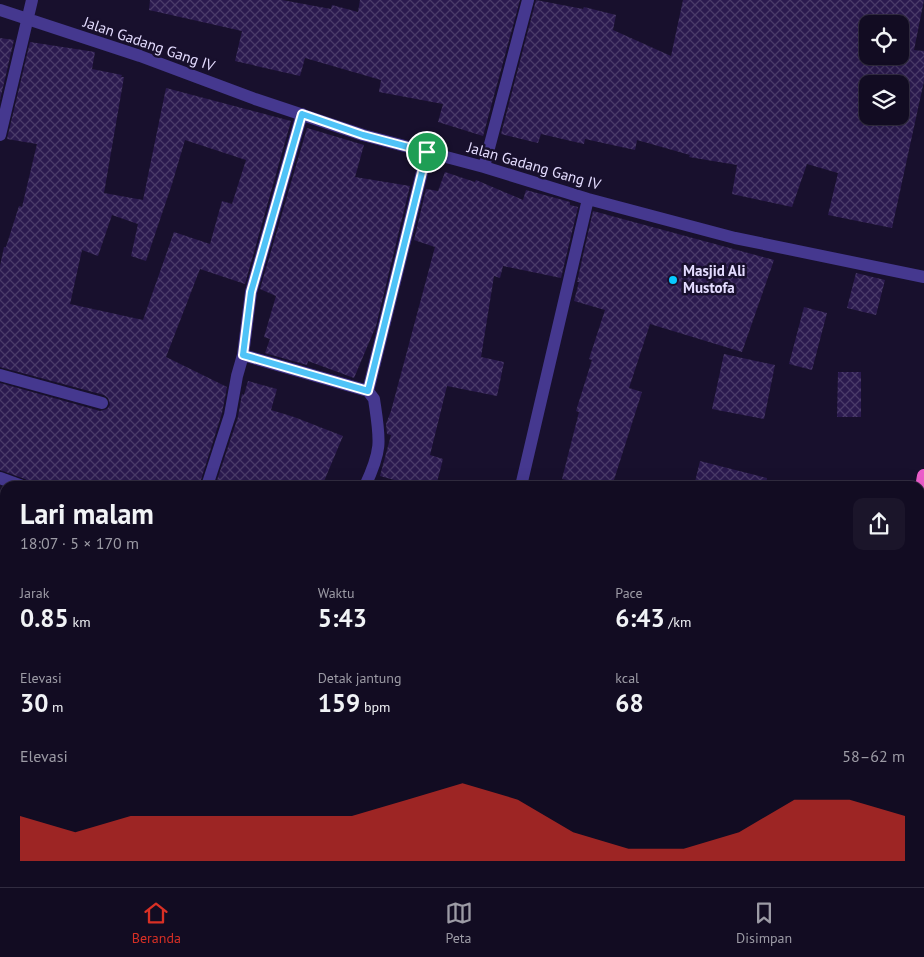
<!DOCTYPE html>
<html lang="id">
<head>
<meta charset="utf-8">
<style>
	body { margin:0; font-family:"PT Sans",sans-serif; background:#1b152a; color:#f1f3f6; height:100vh; display:flex; flex-direction:column; font-size:19px; white-space:nowrap }
	* { box-sizing:border-box; margin:0 }
	p { font-size:16px; color:#9c9ba5 }
	.icon { flex:none; width:28px; height:28px; fill:none; stroke:currentColor; stroke-width:2; stroke-linecap:round; stroke-linejoin:round }
	.map { position:relative; flex:1; overflow:hidden }
	.details { position:absolute; left:0px; top:481px; width:925px; height:406px; display:flex; flex-direction:column; background:#120c22; border-radius:15px 15px 0 0; box-shadow:0 5px 20px #0002,0 0 0 1px #312c40 }
	.details>* { flex:none }
	.fabs { position:absolute; left:859px; top:15px; display:grid; gap:10px }
	.fabs a { display:grid; place-items:center; width:50px; height:50px; border-radius:10px; background:#120c22; box-shadow:0 5px 20px #0002,0 0 0 1px #312c40; font-size:25px }
	.pin { position:absolute; display:grid; place-items:center; width:42px; height:42px; color:#fff; margin:-21px; border:2px solid #fff; border-radius:50%; box-shadow:0 1px 5px #0007 }
	.round { display:grid; place-items:center; flex:none; width:52px; height:52px; border-radius:10px; background:#1b152a }
	.head { display:flex; align-items:center; justify-content:space-between; height:85px; padding:0 20px }
	h1 { font-size:28px; font-weight:700; line-height:38px }
	.stats { display:grid; grid-template-columns:repeat(3,1fr); gap:8px; height:85px; padding:5px 20px }
	.stats div { display:grid; align-content:center }
	.stats b { font-size:25px; font-weight:700 }
	.stats small { font-size:14px; font-weight:400 }
	.stats p { font-size:14px }
	.chart { height:140px; padding:10px 20px }
	.chart p { display:flex; justify-content:space-between }
	.chart svg { width:100%; height:90px; margin-top:5px; fill:#d93025; opacity:.7 }
	.tabs { display:flex; justify-content:space-around; align-items:center; height:70px; border-top:1px solid #312c40; background:#120c22; font-size:14px; color:#9c9ba5 }
	.tabs a { display:grid; justify-items:center; gap:2px }
	.tabs .selected { color:#d93025 }
	.map>svg:first-child { display:block }
	.building { fill:url(#building-cross-hatch); fill-rule:evenodd }
	.lines { fill:none; stroke-linecap:round; stroke-linejoin:round }
	.minor { stroke:#45388f; stroke-width:12 }
	.trunk { stroke:#eb5dca; stroke-width:14 }
	.route-casing { stroke:#fff; stroke-width:10 }
	.route { stroke:#4fc3f7; stroke-width:6 }
	.poi-dot { fill:#08c9ff; stroke:#18102d; stroke-width:2 }
	.labels { text-anchor:middle; stroke-width:5; stroke-linejoin:round; paint-order:stroke }
	.street-label { font-size:15px; fill:#e4dcff; stroke:#18102d }
	.poi-label { font-size:15px; font-weight:bold; fill:#e4dcff; stroke:#18102d; text-anchor:start }
</style>
</head>
<body>
<div class="map">
<svg width="924" height="887" viewBox="0 0 924 887">
	<defs>
		<pattern id="building-cross-hatch" width="8" height="8" patternUnits="userSpaceOnUse" patternTransform="scale(1.25)"><rect width="8" height="8" fill="#2b1a4f"/><path d="M0 0l8 8M0 8l8-8" fill="none" stroke="#4a3b69"/></pattern>
	</defs>
	<rect width="100%" height="100%" fill="#18102d"/>
	<!-- building -->
	<path class="building" d="M 150,0 L 282,0 L 331,9 L 332,5 L 358,12 L 360,0 L 520,0 L 483,136 L 438,122 L 443,104 L 379,92 L 381,80 L 305,58 L 300,76 L 235,61 L 242,31 L 149,10 Z
		M 536,0 L 583,9 L 584,7 L 616,15 L 613,30 L 671,56 L 683,0 L 924,0 L 914,50 L 924,51 L 924,81 L 892,228 L 828,215 L 838,173 L 807,164 L 792,207 L 732,194 L 737,165 L 689,157 L 690,155 L 637,140 L 635,150 L 585,139 L 584,144 L 541,134 L 538,143 L 501,134 ZM 868,24 L 900,24 L 900,56 L 868,56 ZM 868,84 L 900,84 L 900,116 L 868,116 Z
		M 0,38 L 14,40 L 0,100 Z
		M 30,42 L 95,52 L 92,69 L 122,75 L 121,77 L 124,77 L 104,193 L 143,200 L 166,88 L 291,121 L 245,284 L 200,269 L 166,357 L 227,387 L 222,413 L 199,486 L 30,486 L 28,481 L 25,479 L 0,470 L 0,383 L 100,411 L 107,409 L 110,405 L 108,398 L 104,395 L 0,367 L 0,266 L 4,247 L 6,247 L 19,206 L 22,207 L 37,144 L 7,139 ZM 185,140 L 246,160 L 232,204 L 222,201 L 210,244 L 174,232 L 143,320 L 70,304 L 82,250 L 98,256 L 112,215 L 138,224 L 131,256 L 146,261 L 172,184 Z
		M 307,128 L 364,145 L 355,177 L 410,186 L 376,326 L 354,378 L 308,361 L 307,365 L 265,353 L 270,339 L 264,337 L 276,296 L 260,289 Z
		M 445,172 L 475,182 L 476,180 L 523,200 L 526,190 L 570,202 L 570,205 L 578,207 L 561,278 L 503,266 L 500,278 L 494,276 L 481,357 L 504,362 L 497,396 L 447,386 L 430,455 L 443,459 L 436,486 L 416,486 L 380,476 L 391,435 L 387,434 L 386,424 L 391,411 L 435,247 L 414,240 L 426,189 L 438,191 Z
		M 593,211 L 774,260 L 742,352 L 650,324 L 629,388 L 642,392 L 612,486 L 596,486 L 562,479 L 579,412 L 576,411 L 592,360 L 589,359 L 605,310 L 574,301 L 579,282 L 577,282 Z
		M 856,273 L 885,280 L 876,315 L 847,308 Z
		M 804,307 L 827,313 L 812,370 L 789,364 Z
		M 724,354 L 775,365 L 764,419 L 712,409 Z
		M 838,372 L 861,372 L 861,417 L 837,417 Z
		M 248,381 L 277,389 L 271,410 L 294,417 L 343,436 L 322,486 L 215,486 L 238,417 L 242,394 L 244,395 Z
		M 700,461 L 767,478 L 766,486 L 694,486 Z"/>
	<g class="lines">
		<!-- minor -->
		<path class="minor" d="M 0,10 L 140,56 L 255,99 L 363,135 L 484,167 L 588,199 L 735,238 L 924,277
			M 0,135 L 32,0
			M 484,167 L 528,0
			M 243,355 L 251,292 L 302,114
			M 0,375 L 102,403
			M 368,391 L 427,152
			M 0,478 L 22,486
			M 207,486 L 230,415 L 237,376 L 243,355 L 368,391 L 374,399 C 380,440 383,448 365,486
			M 521,486 L 588,199
			M 920,566 L 924,566
			M 0,589 L 5,574
			M 920,673 L 924,673
			M 0,685 L 5,686
			M 920,834 L 924,834
			M 134,887 L 135,882"/>
		<!-- trunk -->
		<path class="trunk" d="M 920,499 L 924,476
			M 862,887 L 863,882"/>
	</g>
	<g class="lines">
		<defs>
			<path id="route" d="M 302,114 L 363,135 L 427,152 L 368,391 L 243,355 L 251,292 Z"/>
		</defs>
		<!-- route casing -->
		<use href="#route" class="route-casing"/>
		<!-- route -->
		<use href="#route" class="route"/>
	</g>
	<!-- markers -->
	<circle class="poi-dot" cx="673" cy="280" r="5"/>
	<g class="labels">
		<!-- street labels -->
		<g class="street-label">
			<text transform="translate(149 44) rotate(19)" y="5">Jalan Gadang Gang IV</text>
			<text transform="translate(534 166) rotate(16)" y="5">Jalan Gadang Gang IV</text>
		</g>
		<!-- poi labels -->
		<g class="poi-label">
			<text x="683" y="276">Masjid Ali<tspan x="683" dy="17">Mustofa</tspan></text>
		</g>
	</g>
</svg>
<div class="fabs">
<a><svg class="icon" aria-label="locate" viewBox="0 0 24 24"><circle cx="12" cy="12" r="6"/><path d="M12 2v4M12 18v4M2 12h4M18 12h4"/></svg></a>
<a><svg class="icon" aria-label="layers" viewBox="0 0 24 24"><path d="M12 4l9 5-9 5-9-5zM3 14l9 5 9-5"/></svg></a>
</div>
<div class="pin" style="left:427px;top:152px;background:#1e9e55"><svg class="icon" aria-label="arrive" viewBox="0 0 24 24"><path d="M6 21V4h12l-3 4 3 4H6"/></svg></div>
<section class="details">
<div class="head"><div><h1>Lari malam</h1><p>18:07 · 5 × 170 m</p></div><a class="round"><svg class="icon" aria-label="share" viewBox="0 0 24 24"><path d="M12 15V3M7 8l5-5 5 5M5 13v7h14v-7"/></svg></a></div>
<div class="stats">
<div><p>Jarak</p><b>0.85<small> km</small></b></div>
<div><p>Waktu</p><b>5:43</b></div>
<div><p>Pace</p><b>6:43<small> /km</small></b></div>
</div>
<div class="stats">
<div><p>Elevasi</p><b>30<small> m</small></b></div>
<div><p>Detak jantung</p><b>159<small> bpm</small></b></div>
<div><p>kcal</p><b>68</b></div>
</div>
<div class="chart"><p><span>Elevasi</span>58–62 m</p>
<svg viewBox="0 0 160 44" preserveAspectRatio="none"><path d="M0 44V22L10 30L20 22L30 22L40 22L50 22L60 22L70 14L80 6L90 14L100 30L110 38L120 38L130 30L140 14L150 14L160 22V44z"/></svg>
</div>
</section>
</div>
<nav class="tabs">
<a class="selected"><svg class="icon" aria-label="home" viewBox="0 0 24 24"><path d="M3 11l9-7 9 7M6 9v11h12V9"/></svg>Beranda</a>
<a><svg class="icon" aria-label="map" viewBox="0 0 24 24"><path d="M3 6l6-2 6 2 6-2v14l-6 2-6-2-6 2zM9 4v14M15 6v14"/></svg>Peta</a>
<a><svg class="icon" aria-label="saved" viewBox="0 0 24 24"><path d="M7 4h10v16l-5-4-5 4z"/></svg>Disimpan</a>
</nav>
</body>
</html>
